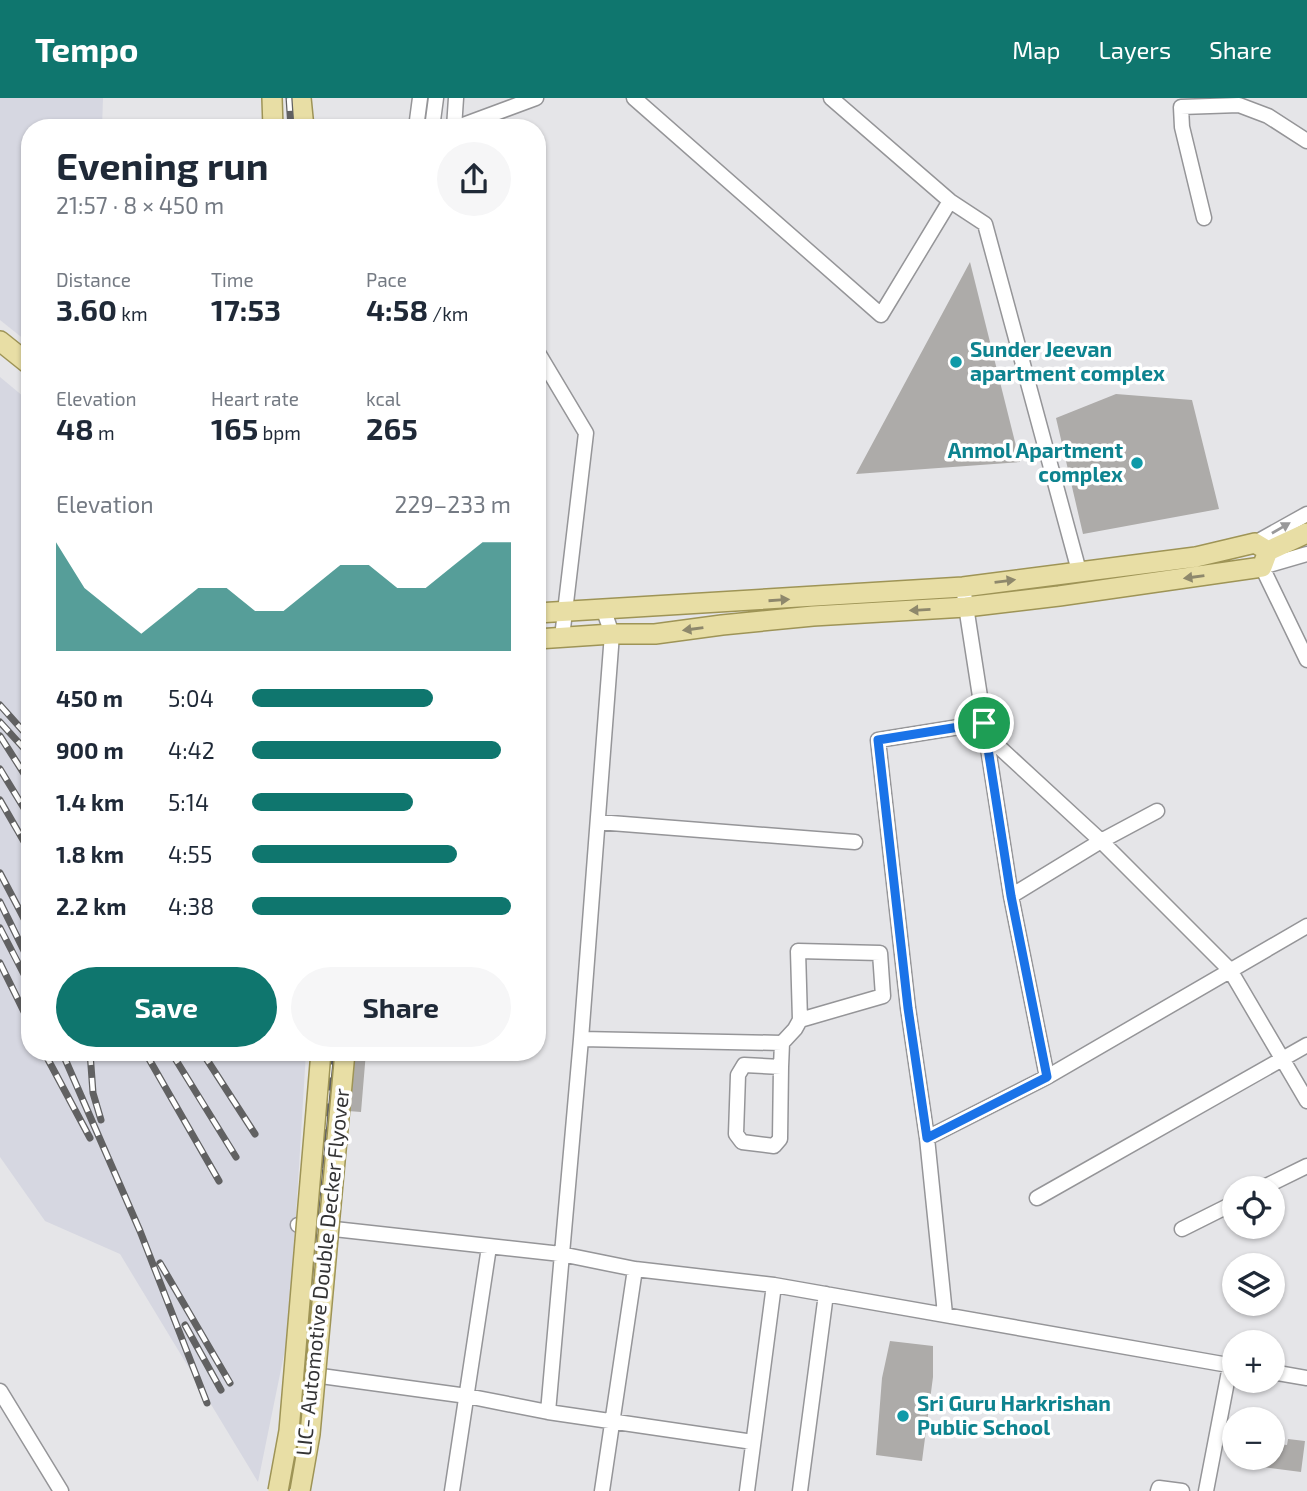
<!DOCTYPE html>
<html lang="en">
<head>
<meta charset="utf-8">
<style>
	body { margin:0; font-family:"Exo 2",sans-serif; background:#f6f6f7; color:#1f2937; height:100vh; display:flex; flex-direction:column; font-size:26px; white-space:nowrap }
	* { box-sizing:border-box; margin:0 }
	p { font-size:23px; color:#747a83 }
	.icon { flex:none; width:38px; height:38px; fill:none; stroke:currentColor; stroke-width:2; stroke-linecap:round; stroke-linejoin:round }
	.map { position:relative; flex:1; overflow:hidden }
	.drawer { position:absolute; left:21px; top:21px; width:525px; height:942px; display:flex; flex-direction:column; background:#fff; border-radius:28px; box-shadow:0 2px 5px #0004 }
	.drawer>* { flex:none }
	.buttons { position:absolute; left:1222px; top:1078px; display:grid; gap:14px }
	.buttons a { display:grid; place-items:center; width:63px; height:63px; border-radius:50%; background:#fff; box-shadow:0 2px 5px #0004; font-size:35px }
	.pin { position:absolute; display:grid; place-items:center; width:60px; height:60px; color:#fff; margin:-30px; border:4px solid #fff; border-radius:50%; box-shadow:0 2px 7px #0007 }
	.round { display:grid; place-items:center; flex:none; width:74px; height:74px; border-radius:37px; background:#f6f6f7 }
	.overview { display:flex; align-items:center; justify-content:space-between; height:119px; padding:0 35px }
	h1 { font-size:38px; font-weight:700; line-height:52px }
	.figures { display:grid; grid-template-columns:repeat(3,1fr); gap:10px; height:119px; padding:7px 35px }
	.figures div { display:grid; align-content:center }
	.figures b { font-size:30px; font-weight:700 }
	.figures small { font-size:19px; font-weight:400 }
	.figures p { font-size:19px }
	.chart { height:196px; padding:14px 35px }
	.chart p { display:flex; justify-content:space-between }
	.chart svg { width:100%; height:126px; margin-top:7px; fill:#0f766e; opacity:.7 }
	.primary-button { display:flex; gap:14px; margin-top:auto; padding:14px 35px }
	.primary-button a { flex:1; height:80px; border-radius:42px; background:#0f766e; color:#fff; font-size:28px; font-weight:700; line-height:80px; text-align:center }
	.primary-button a+a { background:#f6f6f7; color:#1f2937 }
	ul { padding:0 35px; list-style:none; font-size:23px }
	li { display:grid; grid-template-columns:112px 84px 1fr; align-items:center; height:52px }
	li i { height:18px; border-radius:9px; background:#0f766e }
	header { display:flex; align-items:center; gap:42px; box-sizing:border-box; height:98px; padding:0 35px; background:#0f766e; color:#fff }
	header strong { font-size:33px }
	nav { display:flex; gap:38px; margin-inline-start:auto; font-size:24px }
	.map>svg:first-child { display:block }
	.built { fill:#d6d7e1 }
	.building { fill:#adaba9 }
	.lines { fill:none; stroke-linecap:round; stroke-linejoin:round }
	.minor-casing { stroke:#959598; stroke-width:17 }
	.major-casing { stroke:#9e9456; stroke-width:22 }
	.minor { stroke:#fff; stroke-width:14 }
	.major { stroke:#e8dea5; stroke-width:19 }
	.rail-casing { stroke:#616162; stroke-width:7 }
	.rail { stroke:#fff; stroke-width:4.5; stroke-dasharray:13; stroke-linecap:butt }
	.major-bridge-casing { stroke:#9e9456; stroke-width:22; stroke-linecap:butt }
	.major-bridge { stroke:#e8dea5; stroke-width:19 }
	.oneway { fill:#99999a }
	.oneway2 { fill:#8e886c }
	.route-casing { stroke:#fff; stroke-width:14 }
	.route { stroke:#1a73e8; stroke-width:9 }
	.culture-dot { fill:#0f9aa8; stroke:#fff; stroke-width:2.5 }
	.labels { text-anchor:middle; stroke-width:7; stroke-linejoin:round; paint-order:stroke }
	.culture-label { font-size:21px; font-weight:bold; fill:#0d838f; stroke:#fff; text-anchor:start }
	.street-label { font-size:21px; fill:#333334; stroke:#fff }
</style>
</head>
<body>
<header>
<strong>Tempo</strong>
<nav><a>Map</a><a>Layers</a><a>Share</a></nav>
</header>
<div class="map">
<svg width="1307" height="1393" viewBox="0 0 1307 1393">
	<rect width="100%" height="100%" fill="#e5e5e8"/>
	<!-- built -->
	<path class="built" d="M 0,0 L 103,0 L 102,30 L 30,30 L 30,246 L 0,222 Z
		M 0,279 L 30,304 L 30,954 L 306,954 L 289,1232 L 258,1384 L 120,1156 L 45,1123 L 0,1059 Z"/>
	<!-- building -->
	<path class="building" d="M 970,164 L 1020,364 L 856,376 Z
		M 1116,296 L 1192,302 L 1219,411 L 1083,436 L 1056,320 Z
		M 314,954 L 366,954 L 361,1014 L 310,1010 Z
		M 890,1243 L 933,1248 L 933,1279 L 922,1363 L 876,1357 L 882,1280 Z
		M 1288,1341 L 1305,1343 L 1301,1374 L 1263,1369 L 1264,1360 L 1272,1360 L 1272,1345 L 1287,1347 Z"/>
	<g class="lines">
		<defs>
			<path id="minor" d="M 634,0 L 881,217 L 950,103
				M 831,0 L 950,103 L 985,126 L 1079,473
				M 416,30 L 420,0
				M 432,30 L 436,0
				M 454,30 L 456,0
				M 455,30 L 536,0
				M 1204,120 L 1182,29 L 1181,9 L 1239,7 L 1268,18 L 1307,43
				M 537,253 L 586,335 L 562,539
				M 1255,445 L 1307,416
				M 1307,456 L 1262,469 L 1307,562
				M 963,489 L 1011,798 L 1047,979 L 1307,828
				M 986,637 L 1101,743 L 1230,872 L 1307,1003
				M 598,724 L 855,744
				M 1011,798 L 1101,743 L 1157,713
				M 581,941 L 782,945
				M 781,969 L 780,1041 L 774,1048 L 742,1044 L 736,1036 L 738,977 L 744,967 L 781,969 L 782,945 L 795,931 L 800,922 L 798,853 L 880,855 L 883,898 L 800,922
				M 927,1040 L 1047,979
				M 1262,1090 L 1307,1068
				M 1037,1100 L 1307,947
				M 298,1127 L 561,1156 L 635,1171 L 774,1187 L 1234,1268
				M 1182,1131 L 1234,1105
				M 945,1216 L 927,1040 L 908,910 L 878,642 L 984,625
				M 1272,1274 L 1307,1280
				M 321,1278 L 467,1298 L 548,1314 L 753,1344
				M 0,1293 L 61,1393
				M 548,1314 L 581,941 L 612,536 L 604,513
				M 452,1393 L 489,1149
				M 602,1393 L 635,1171
				M 747,1393 L 774,1187
				M 800,1393 L 826,1196
				M 1158,1393 L 1159,1390 L 1182,1393
				M 1206,1393 L 1230,1268"/>
			<path id="major" d="M 272,0 L 273,30
				M 301,0 L 304,30
				M 0,243 L 30,267
				M 537,515 L 963,489 L 1196,459 L 1255,445 L 1268,453
				M 537,541 L 612,536 L 655,536 L 722,527 L 813,518 L 966,509 L 1059,498 L 1262,469 L 1268,453 L 1307,435"/>
		</defs>
		<!-- minor casing -->
		<use href="#minor" class="minor-casing"/>
		<!-- major casing -->
		<use href="#major" class="major-casing"/>
		<!-- minor -->
		<use href="#minor" class="minor"/>
		<!-- major -->
		<use href="#major" class="major"/>
		<defs>
			<path id="rail" d="M 289,0 L 291,30
				M 0,607 L 25,635
				M 0,624 L 30,657
				M 0,638 L 30,685
				M 0,671 L 30,720
				M 0,702 L 30,754
				M 0,775 L 30,832
				M 0,804 L 30,865
				M 0,830 L 30,888
				M 0,865 L 30,926
				M 44,954 L 90,1040
				M 62,954 L 140,1133 L 207,1305
				M 90,954 L 93,995 L 101,1022
				M 145,954 L 219,1083
				M 171,954 L 236,1059
				M 202,954 L 255,1036
				M 160,1165 L 230,1285
				M 185,1227 L 221,1292
				M 286,1393 L 294,1344 L 331,954"/>
		</defs>
		<!-- rail casing -->
		<use href="#rail" class="rail-casing"/>
		<!-- rail -->
		<use href="#rail" class="rail"/>
		<defs>
			<path id="major-bridge" d="M 278,1393 L 289,1333 L 321,954
				M 300,1393 L 310,1336 L 345,954"/>
		</defs>
		<!-- major-bridge casing -->
		<use href="#major-bridge" class="major-bridge-casing"/>
		<!-- major-bridge -->
		<use href="#major-bridge" class="major-bridge"/>
	</g>
	<!-- one-way arrows -->
	<defs><path id="oneway-solid" d="M-6-.8H1V-3.2L6.5 0L1 3.2V.8H-6Z" transform="scale(1.75)"/></defs>
	<use class="oneway" href="#oneway-solid" transform="translate(1281 430) rotate(-30)"/>
	<g class="oneway2">
		<use href="#oneway-solid" transform="translate(1194 479) rotate(172)"/>
		<use href="#oneway-solid" transform="translate(1005 483) rotate(-7)"/>
		<use href="#oneway-solid" transform="translate(779 502) rotate(-4)"/>
		<use href="#oneway-solid" transform="translate(920 512) rotate(177)"/>
		<use href="#oneway-solid" transform="translate(693 531) rotate(172)"/>
	</g>
	<g class="lines">
		<defs>
			<path id="route" d="M 984,625 L 1011,798 L 1047,979 L 927,1040 L 908,910 L 878,642 Z"/>
		</defs>
		<!-- route casing -->
		<use href="#route" class="route-casing"/>
		<!-- route -->
		<use href="#route" class="route"/>
	</g>
	<!-- markers -->
	<g class="culture-dot">
		<circle cx="956" cy="264" r="7"/>
		<circle cx="1137" cy="365" r="7"/>
		<circle cx="903" cy="1318" r="7"/>
	</g>
	<g class="labels">
		<!-- culture labels -->
		<g class="culture-label">
			<text x="970" y="259">Sunder Jeevan<tspan x="970" dy="24">apartment complex</tspan></text>
			<text x="1123" y="360" text-anchor="end">Anmol Apartment<tspan x="1123" dy="24">complex</tspan></text>
			<text x="917" y="1313">Sri Guru Harkrishan<tspan x="917" dy="24">Public School</tspan></text>
		</g>
		<!-- street labels -->
		<g class="street-label">
			<text transform="translate(323 1174) rotate(-84)" y="7">LIC- Automotive Double Decker Flyover</text>
		</g>
	</g>
</svg>
<div class="buttons">
<a><svg class="icon" aria-label="locate" viewBox="0 0 24 24"><circle cx="12" cy="12" r="6"/><path d="M12 2v4M12 18v4M2 12h4M18 12h4"/></svg></a>
<a><svg class="icon" aria-label="layers" viewBox="0 0 24 24"><path d="M12 4l9 5-9 5-9-5zM3 14l9 5 9-5"/></svg></a>
<a>+</a>
<a>−</a>
</div>
<div class="pin" style="left:984px;top:625px;background:#1e9e55"><svg class="icon" aria-label="arrive" viewBox="0 0 24 24"><path d="M6 21V4h12l-3 4 3 4H6"/></svg></div>
<section class="drawer">
<div class="overview"><div><h1>Evening run</h1><p>21:57 · 8 × 450 m</p></div><a class="round"><svg class="icon" aria-label="share" viewBox="0 0 24 24"><path d="M12 15V3M7 8l5-5 5 5M5 13v7h14v-7"/></svg></a></div>
<div class="figures">
<div><p>Distance</p><b>3.60<small> km</small></b></div>
<div><p>Time</p><b>17:53</b></div>
<div><p>Pace</p><b>4:58<small> /km</small></b></div>
</div>
<div class="figures">
<div><p>Elevation</p><b>48<small> m</small></b></div>
<div><p>Heart rate</p><b>165<small> bpm</small></b></div>
<div><p>kcal</p><b>265</b></div>
</div>
<div class="chart"><p><span>Elevation</span>229–233 m</p>
<svg viewBox="0 0 160 44" preserveAspectRatio="none"><path d="M0 44V6L10 22L20 30L30 38L40 30L50 22L60 22L70 30L80 30L90 22L100 14L110 14L120 22L130 22L140 14L150 6L160 6V44z"/></svg>
</div>
<ul>
<li><b>450 m</b>5:04<i style="width:70%"></i></li>
<li><b>900 m</b>4:42<i style="width:96%"></i></li>
<li><b>1.4 km</b>5:14<i style="width:62%"></i></li>
<li><b>1.8 km</b>4:55<i style="width:79%"></i></li>
<li><b>2.2 km</b>4:38<i style="width:100%"></i></li>
</ul>
<div class="primary-button"><a>Save</a><a>Share</a></div>
</section>
</div>
</body>
</html>
